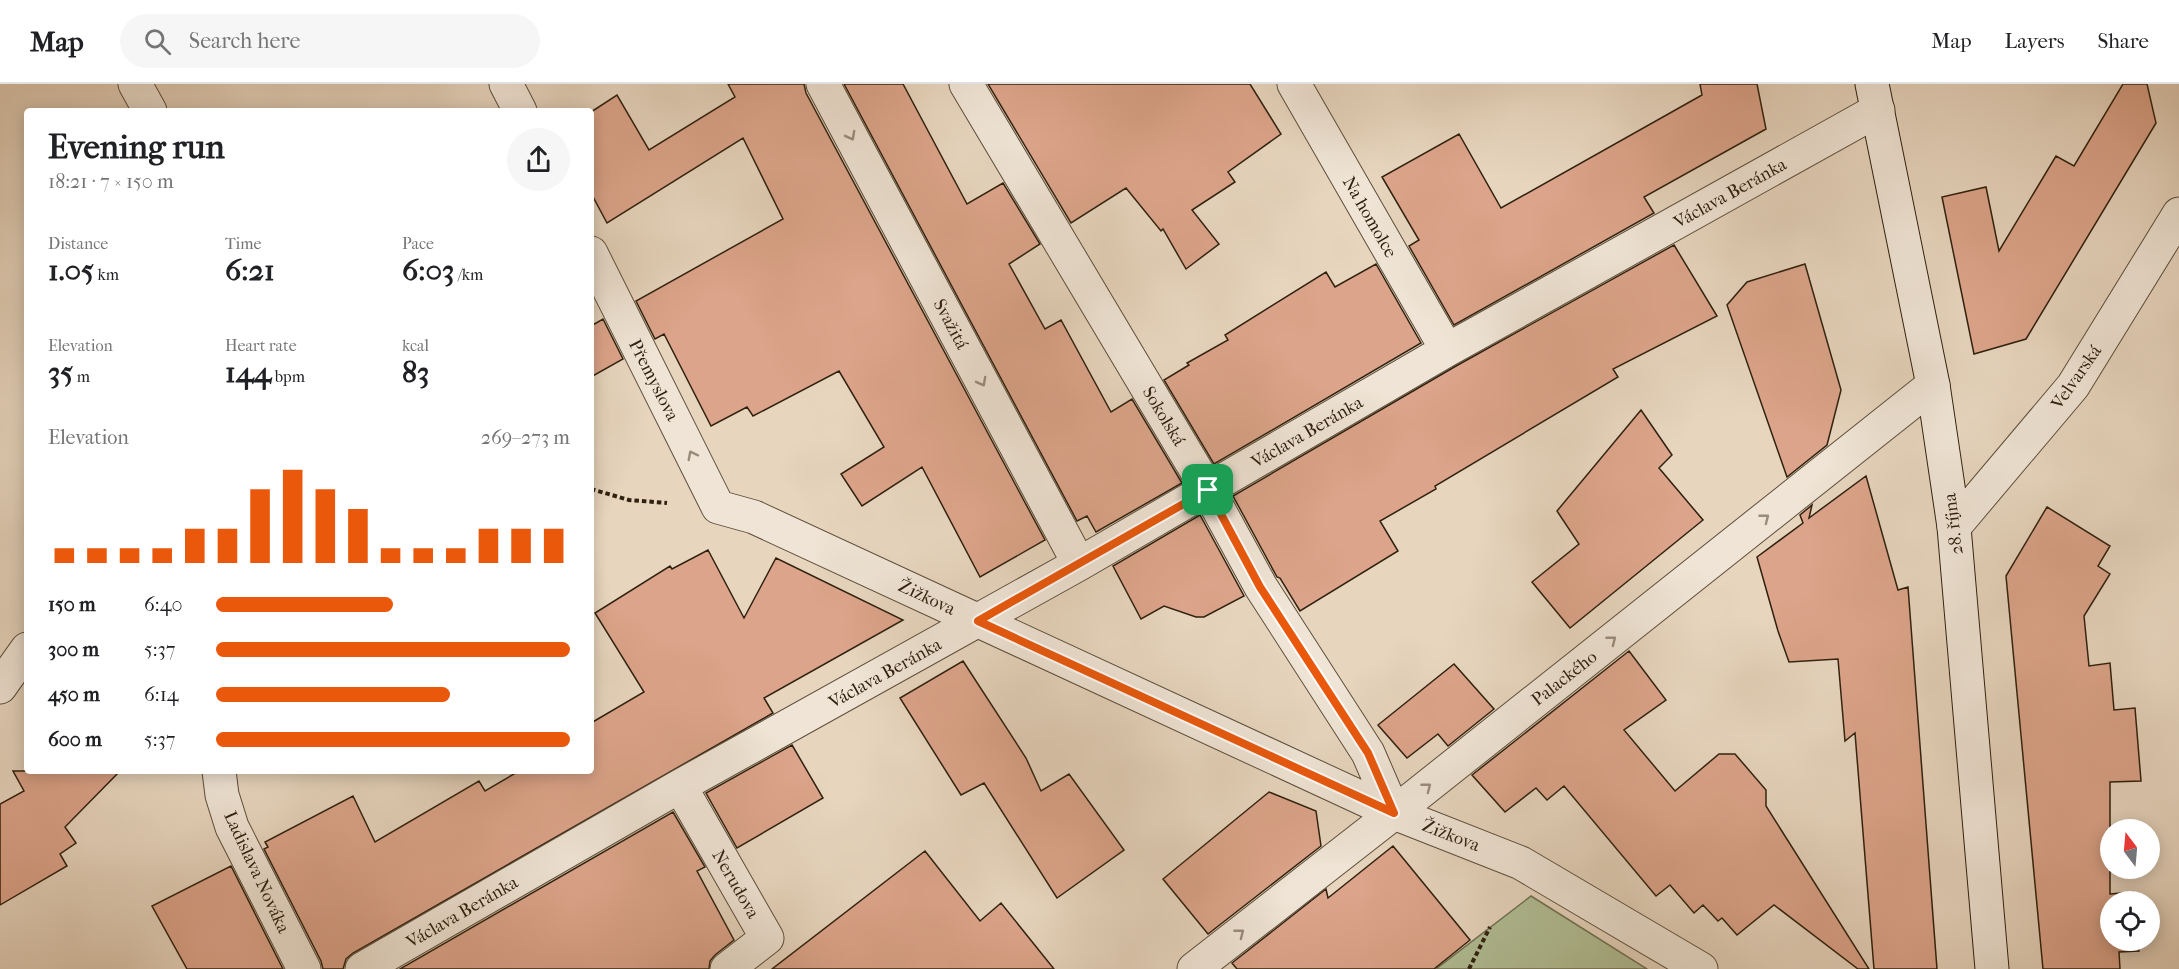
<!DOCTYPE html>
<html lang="en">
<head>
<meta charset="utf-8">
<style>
	body { margin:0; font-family:"IM FELL French Canon",serif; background:#f6f6f6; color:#202124; height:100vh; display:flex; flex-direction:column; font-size:22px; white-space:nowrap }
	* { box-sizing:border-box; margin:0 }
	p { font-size:20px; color:#757577 }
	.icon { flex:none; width:33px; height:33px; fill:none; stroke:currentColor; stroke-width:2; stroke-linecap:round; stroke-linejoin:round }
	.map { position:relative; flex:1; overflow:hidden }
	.drawer { position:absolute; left:24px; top:24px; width:570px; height:666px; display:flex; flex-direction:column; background:#fff; border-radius:6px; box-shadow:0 3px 15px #0003 }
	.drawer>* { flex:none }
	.needle { width:39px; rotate:344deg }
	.buttons { position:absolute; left:2100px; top:735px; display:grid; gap:12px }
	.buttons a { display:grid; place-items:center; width:60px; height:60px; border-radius:50%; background:#fff; box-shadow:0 3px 15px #0003; font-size:30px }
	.pin { position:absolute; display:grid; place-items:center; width:51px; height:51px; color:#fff; margin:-26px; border-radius:12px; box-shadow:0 3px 9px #0006 }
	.round { display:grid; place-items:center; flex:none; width:63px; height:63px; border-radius:32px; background:#f6f6f6 }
	.headline { display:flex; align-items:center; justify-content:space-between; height:102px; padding:0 24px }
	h1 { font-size:33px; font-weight:700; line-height:45px }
	.metrics { display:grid; grid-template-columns:repeat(3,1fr); gap:9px; height:102px; padding:6px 24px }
	.metrics div { display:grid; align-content:center }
	.metrics b { font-size:30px; font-weight:700 }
	.metrics small { font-size:16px; font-weight:400 }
	.metrics p { font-size:16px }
	.chart { height:168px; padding:12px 24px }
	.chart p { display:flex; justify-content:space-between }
	.chart svg { width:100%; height:108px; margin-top:6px; stroke:#ea580c; stroke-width:6 }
	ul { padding:0 24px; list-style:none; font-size:20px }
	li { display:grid; grid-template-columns:96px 72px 1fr; align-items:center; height:45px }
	li i { height:15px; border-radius:8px; background:#ea580c }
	header { display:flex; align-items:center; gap:36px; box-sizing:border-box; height:84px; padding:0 30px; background:#fff; border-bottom:2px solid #e0e0e0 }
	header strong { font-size:28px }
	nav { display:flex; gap:33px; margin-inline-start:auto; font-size:21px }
	.search { width:420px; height:54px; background:#f6f6f6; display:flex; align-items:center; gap:15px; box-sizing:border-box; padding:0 21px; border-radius:33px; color:#757577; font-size:22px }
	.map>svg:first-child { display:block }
	.green { fill:#b1be95; stroke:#707052; stroke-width:1.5 }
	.building { fill:#dca48a; stroke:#2f210f; stroke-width:1.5 }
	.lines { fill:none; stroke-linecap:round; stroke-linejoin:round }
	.minor-casing { stroke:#5d4e3b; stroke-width:35 }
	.tertiary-casing { stroke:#5d4e3b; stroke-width:35 }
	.secondary-casing { stroke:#2f210f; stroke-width:35 }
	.path { stroke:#2f210f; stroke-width:4; stroke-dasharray:4.5 3; stroke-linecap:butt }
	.minor { stroke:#efe4d5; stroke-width:33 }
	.tertiary { stroke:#efe4d5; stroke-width:33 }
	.secondary { stroke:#efe4d5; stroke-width:33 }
	.oneway { stroke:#998c7c }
	.route-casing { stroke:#fff; stroke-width:12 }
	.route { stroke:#ea580c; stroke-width:8 }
	.labels { text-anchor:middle; stroke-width:4.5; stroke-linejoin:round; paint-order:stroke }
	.street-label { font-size:18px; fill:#2f210f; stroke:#efe4d5 }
</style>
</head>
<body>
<header>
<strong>Map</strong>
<div class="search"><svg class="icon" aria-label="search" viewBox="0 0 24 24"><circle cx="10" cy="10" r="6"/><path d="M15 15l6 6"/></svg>Search here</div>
<nav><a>Map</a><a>Layers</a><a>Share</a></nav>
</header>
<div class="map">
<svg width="2179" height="885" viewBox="0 0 2179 885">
	<rect width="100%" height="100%" fill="#e7d5be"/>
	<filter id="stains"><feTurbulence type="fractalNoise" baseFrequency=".00333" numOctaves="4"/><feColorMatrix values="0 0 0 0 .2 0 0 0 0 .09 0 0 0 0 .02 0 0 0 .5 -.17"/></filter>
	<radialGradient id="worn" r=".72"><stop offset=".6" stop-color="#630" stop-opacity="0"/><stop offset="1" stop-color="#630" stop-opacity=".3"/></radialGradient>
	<!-- green -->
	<path class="green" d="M 1531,812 L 1647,885 L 1436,885 Z"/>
	<!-- building -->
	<path class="building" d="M 728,0 L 804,0 L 806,9 L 1045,456 L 980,493 L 922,383 L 862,422 L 841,390 L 884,363 L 839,287 L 753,332 L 747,323 L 711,342 L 664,250 L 655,255 L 636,217 L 783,135 L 743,54 L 607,139 L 591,109 L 591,28 L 617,11 L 649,66 L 735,13 Z
		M 844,0 L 903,0 L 967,120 L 1003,99 L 1040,160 L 1009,180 L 1045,245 L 1061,236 L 1111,328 L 1132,315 L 1182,399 L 1096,448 L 1087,432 L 1077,437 Z
		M 988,0 L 1250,0 L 1281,50 L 1228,88 L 1235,98 L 1192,126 L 1219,160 L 1186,185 L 1163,145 L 1161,147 L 1126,104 L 1071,139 Z
		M 1700,0 L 1757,0 L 1766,45 L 1644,113 L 1654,129 L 1454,241 L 1409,162 L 1419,156 L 1382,93 L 1459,50 L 1501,124 L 1702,11 Z
		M 2123,0 L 2147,0 L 2156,39 L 2026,255 L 1974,270 L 1942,113 L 1986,103 L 1999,167 L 2056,72 L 2074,82 Z
		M 1674,161 L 1717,232 L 1613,285 L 1618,293 L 1435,402 L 1436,405 L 1380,437 L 1398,467 L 1300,527 L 1280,494 L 1277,493 L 1233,412 L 1456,282 Z
		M 1376,180 L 1421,259 L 1214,380 L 1164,296 L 1189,281 L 1187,279 L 1228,256 L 1225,251 L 1326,188 L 1335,203 Z
		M 1805,180 L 1841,306 L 1827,361 L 1787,393 L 1727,221 L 1747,198 Z
		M 603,235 L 623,275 L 591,293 L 591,242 Z
		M 1641,326 L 1672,371 L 1659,384 L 1703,436 L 1570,544 L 1532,498 L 1579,460 L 1557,427 Z
		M 1866,392 L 1898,506 L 1908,503 L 1937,885 L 1874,885 L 1855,649 L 1845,657 L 1838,575 L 1789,578 L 1778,547 L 1757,473 L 1803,439 L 1800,431 L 1812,421 L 1809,434 Z
		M 2047,423 L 2110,462 L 2098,482 L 2110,490 L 2084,532 L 2089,582 L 2110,579 L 2114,626 L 2135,624 L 2141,697 L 2110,698 L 2110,810 L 2133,808 L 2133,818 L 2110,818 L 2110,856 L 2137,856 L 2139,867 L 2119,868 L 2120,885 L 2043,885 L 2006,492 Z
		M 1200,431 L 1244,512 L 1204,533 L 1196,533 L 1164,522 L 1141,535 L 1113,482 Z
		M 708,466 L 744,534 L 776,474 L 903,536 L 764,614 L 773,629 L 353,869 L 346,875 L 343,885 L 323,885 L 321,877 L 264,765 L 268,763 L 265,758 L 353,712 L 375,758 L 479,697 L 485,707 L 519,687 L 591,687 L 591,639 L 644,608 L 595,529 L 670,482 L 672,485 Z
		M 1629,567 L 1666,616 L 1624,646 L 1675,707 L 1719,670 L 1735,670 L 1766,706 L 1766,722 L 1869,885 L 1858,885 L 1774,821 L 1737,851 L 1722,834 L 1718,837 L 1703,821 L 1694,829 L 1670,801 L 1656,812 L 1564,702 L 1547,716 L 1536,704 L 1505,728 L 1472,691 Z
		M 963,577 L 1026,674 L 1041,707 L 1069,690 L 1124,766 L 1057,814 L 984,699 L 961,711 L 900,614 Z
		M 1454,580 L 1494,625 L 1448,662 L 1438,650 L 1407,674 L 1378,641 Z
		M 792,661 L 823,714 L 737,764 L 706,709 Z
		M 13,687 L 120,687 L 65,743 L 76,759 L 60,770 L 67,782 L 0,821 L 0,720 L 24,707 Z
		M 1269,708 L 1316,727 L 1321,762 L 1208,850 L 1163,795 Z
		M 673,728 L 705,783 L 697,787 L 734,856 L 715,871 L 710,877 L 709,885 L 400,885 Z
		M 1393,762 L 1470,856 L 1434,885 L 1237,885 L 1232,879 L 1326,805 L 1328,814 Z
		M 925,767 L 980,837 L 1001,819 L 1054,885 L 772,885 Z
		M 231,782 L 283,885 L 187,885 L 152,822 Z"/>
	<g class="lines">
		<defs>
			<path id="minor" d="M 135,0 L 150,27
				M 506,0 L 520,27
				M 823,0 L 1079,480
				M 966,0 L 1208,406 L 1261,503 L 1368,669 L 1394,729
				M 1294,0 L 1447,266
				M 591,169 L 718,423 L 754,433 L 1394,729 L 1521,779 L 1701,885
				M 0,603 L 27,565
				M 219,687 L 222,711 L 232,743 L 304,885
				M 680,702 L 767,854 L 727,885
				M 362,885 L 680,702 L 1079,480 L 1447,266 L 1878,26
				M 1194,885 L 1394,729 L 1933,301"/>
			<path id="tertiary" d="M 1954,443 L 2073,302 L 2179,130"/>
			<path id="secondary" d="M 1872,0 L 1933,301 L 1954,443 L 1992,885"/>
		</defs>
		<!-- minor casing -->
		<use href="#minor" class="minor-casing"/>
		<!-- tertiary casing -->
		<use href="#tertiary" class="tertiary-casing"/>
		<!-- secondary casing -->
		<use href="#secondary" class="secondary-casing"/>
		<!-- path -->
		<path class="path" d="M 591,405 L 629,416 L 667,419
			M 1469,885 L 1490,843"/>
		<!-- minor -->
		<use href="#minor" class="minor"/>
		<!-- tertiary -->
		<use href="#tertiary" class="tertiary"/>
		<!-- secondary -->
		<use href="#secondary" class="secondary"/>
	</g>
	<!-- one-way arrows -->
	<defs><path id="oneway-chevron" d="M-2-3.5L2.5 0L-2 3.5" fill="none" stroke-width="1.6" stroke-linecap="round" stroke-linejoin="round" transform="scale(1.5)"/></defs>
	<g class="oneway">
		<use href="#oneway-chevron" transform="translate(851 52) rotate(62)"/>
		<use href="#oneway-chevron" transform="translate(982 298) rotate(62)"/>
		<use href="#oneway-chevron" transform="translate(692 371) rotate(-117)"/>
		<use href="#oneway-chevron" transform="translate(1765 434) rotate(-38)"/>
		<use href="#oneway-chevron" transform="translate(1612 556) rotate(-38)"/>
		<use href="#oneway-chevron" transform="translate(1427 703) rotate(-38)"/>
		<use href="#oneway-chevron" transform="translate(1240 849) rotate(-38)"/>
	</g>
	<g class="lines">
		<defs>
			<path id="route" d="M 1208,406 L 1260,503 L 1368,669 L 1394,729 L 978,537 Z"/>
		</defs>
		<!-- route casing -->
		<use href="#route" class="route-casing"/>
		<!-- route -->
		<use href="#route" class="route"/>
	</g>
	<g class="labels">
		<!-- street labels -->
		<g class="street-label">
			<text transform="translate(1730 109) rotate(-29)" y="6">Václava Beránka</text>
			<text transform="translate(1370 133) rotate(60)" y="6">Na homolce</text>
			<text transform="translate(951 240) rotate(62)" y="6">Svažitá</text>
			<text transform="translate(2076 293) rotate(-55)" y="6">Velvarská</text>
			<text transform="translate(654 296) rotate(63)" y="6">Přemyslova</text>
			<text transform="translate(1164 332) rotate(59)" y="6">Sokolská</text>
			<text transform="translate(1307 348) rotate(-30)" y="6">Václava Beránka</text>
			<text transform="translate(1953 440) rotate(-97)" y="6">28. října</text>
			<text transform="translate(927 513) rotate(25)" y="6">Žižkova</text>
			<text transform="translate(885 589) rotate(-29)" y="6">Václava Beránka</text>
			<text transform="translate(1564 594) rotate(-38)" y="6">Palackého</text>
			<text transform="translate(1451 751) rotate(21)" y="6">Žižkova</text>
			<text transform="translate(257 788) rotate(65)" y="6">Ladislava Nováka</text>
			<text transform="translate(736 800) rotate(60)" y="6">Nerudova</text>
			<text transform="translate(462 828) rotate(-30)" y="6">Václava Beránka</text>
		</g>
	</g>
	<rect width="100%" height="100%" filter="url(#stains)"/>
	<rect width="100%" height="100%" fill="url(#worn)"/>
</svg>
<div class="buttons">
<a><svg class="needle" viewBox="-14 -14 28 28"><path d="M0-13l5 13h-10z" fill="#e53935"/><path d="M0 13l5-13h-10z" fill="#757577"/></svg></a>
<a><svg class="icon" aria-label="locate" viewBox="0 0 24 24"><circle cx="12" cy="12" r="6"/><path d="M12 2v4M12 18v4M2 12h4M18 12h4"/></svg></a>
</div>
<div class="pin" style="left:1208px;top:406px;background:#1e9e55"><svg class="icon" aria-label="arrive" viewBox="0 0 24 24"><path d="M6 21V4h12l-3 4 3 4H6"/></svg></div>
<section class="drawer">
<div class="headline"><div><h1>Evening run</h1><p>18:21 · 7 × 150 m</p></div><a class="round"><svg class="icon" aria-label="share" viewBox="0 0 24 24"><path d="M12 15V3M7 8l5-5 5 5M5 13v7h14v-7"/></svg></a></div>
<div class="metrics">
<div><p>Distance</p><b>1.05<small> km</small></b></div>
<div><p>Time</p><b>6:21</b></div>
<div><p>Pace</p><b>6:03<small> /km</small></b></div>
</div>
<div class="metrics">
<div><p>Elevation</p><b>35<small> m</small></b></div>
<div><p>Heart rate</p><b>144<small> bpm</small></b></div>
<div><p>kcal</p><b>83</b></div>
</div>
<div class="chart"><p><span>Elevation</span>269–273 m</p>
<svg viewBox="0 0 160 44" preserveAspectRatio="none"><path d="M5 44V38M15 44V38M25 44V38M35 44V38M45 44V30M55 44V30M65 44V14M75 44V6M85 44V14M95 44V22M105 44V38M115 44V38M125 44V38M135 44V30M145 44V30M155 44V30"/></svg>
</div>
<ul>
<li><b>150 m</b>6:40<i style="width:50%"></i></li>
<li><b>300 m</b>5:37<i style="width:100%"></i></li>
<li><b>450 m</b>6:14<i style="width:66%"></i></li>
<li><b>600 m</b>5:37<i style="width:100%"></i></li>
</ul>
</section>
</div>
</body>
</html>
